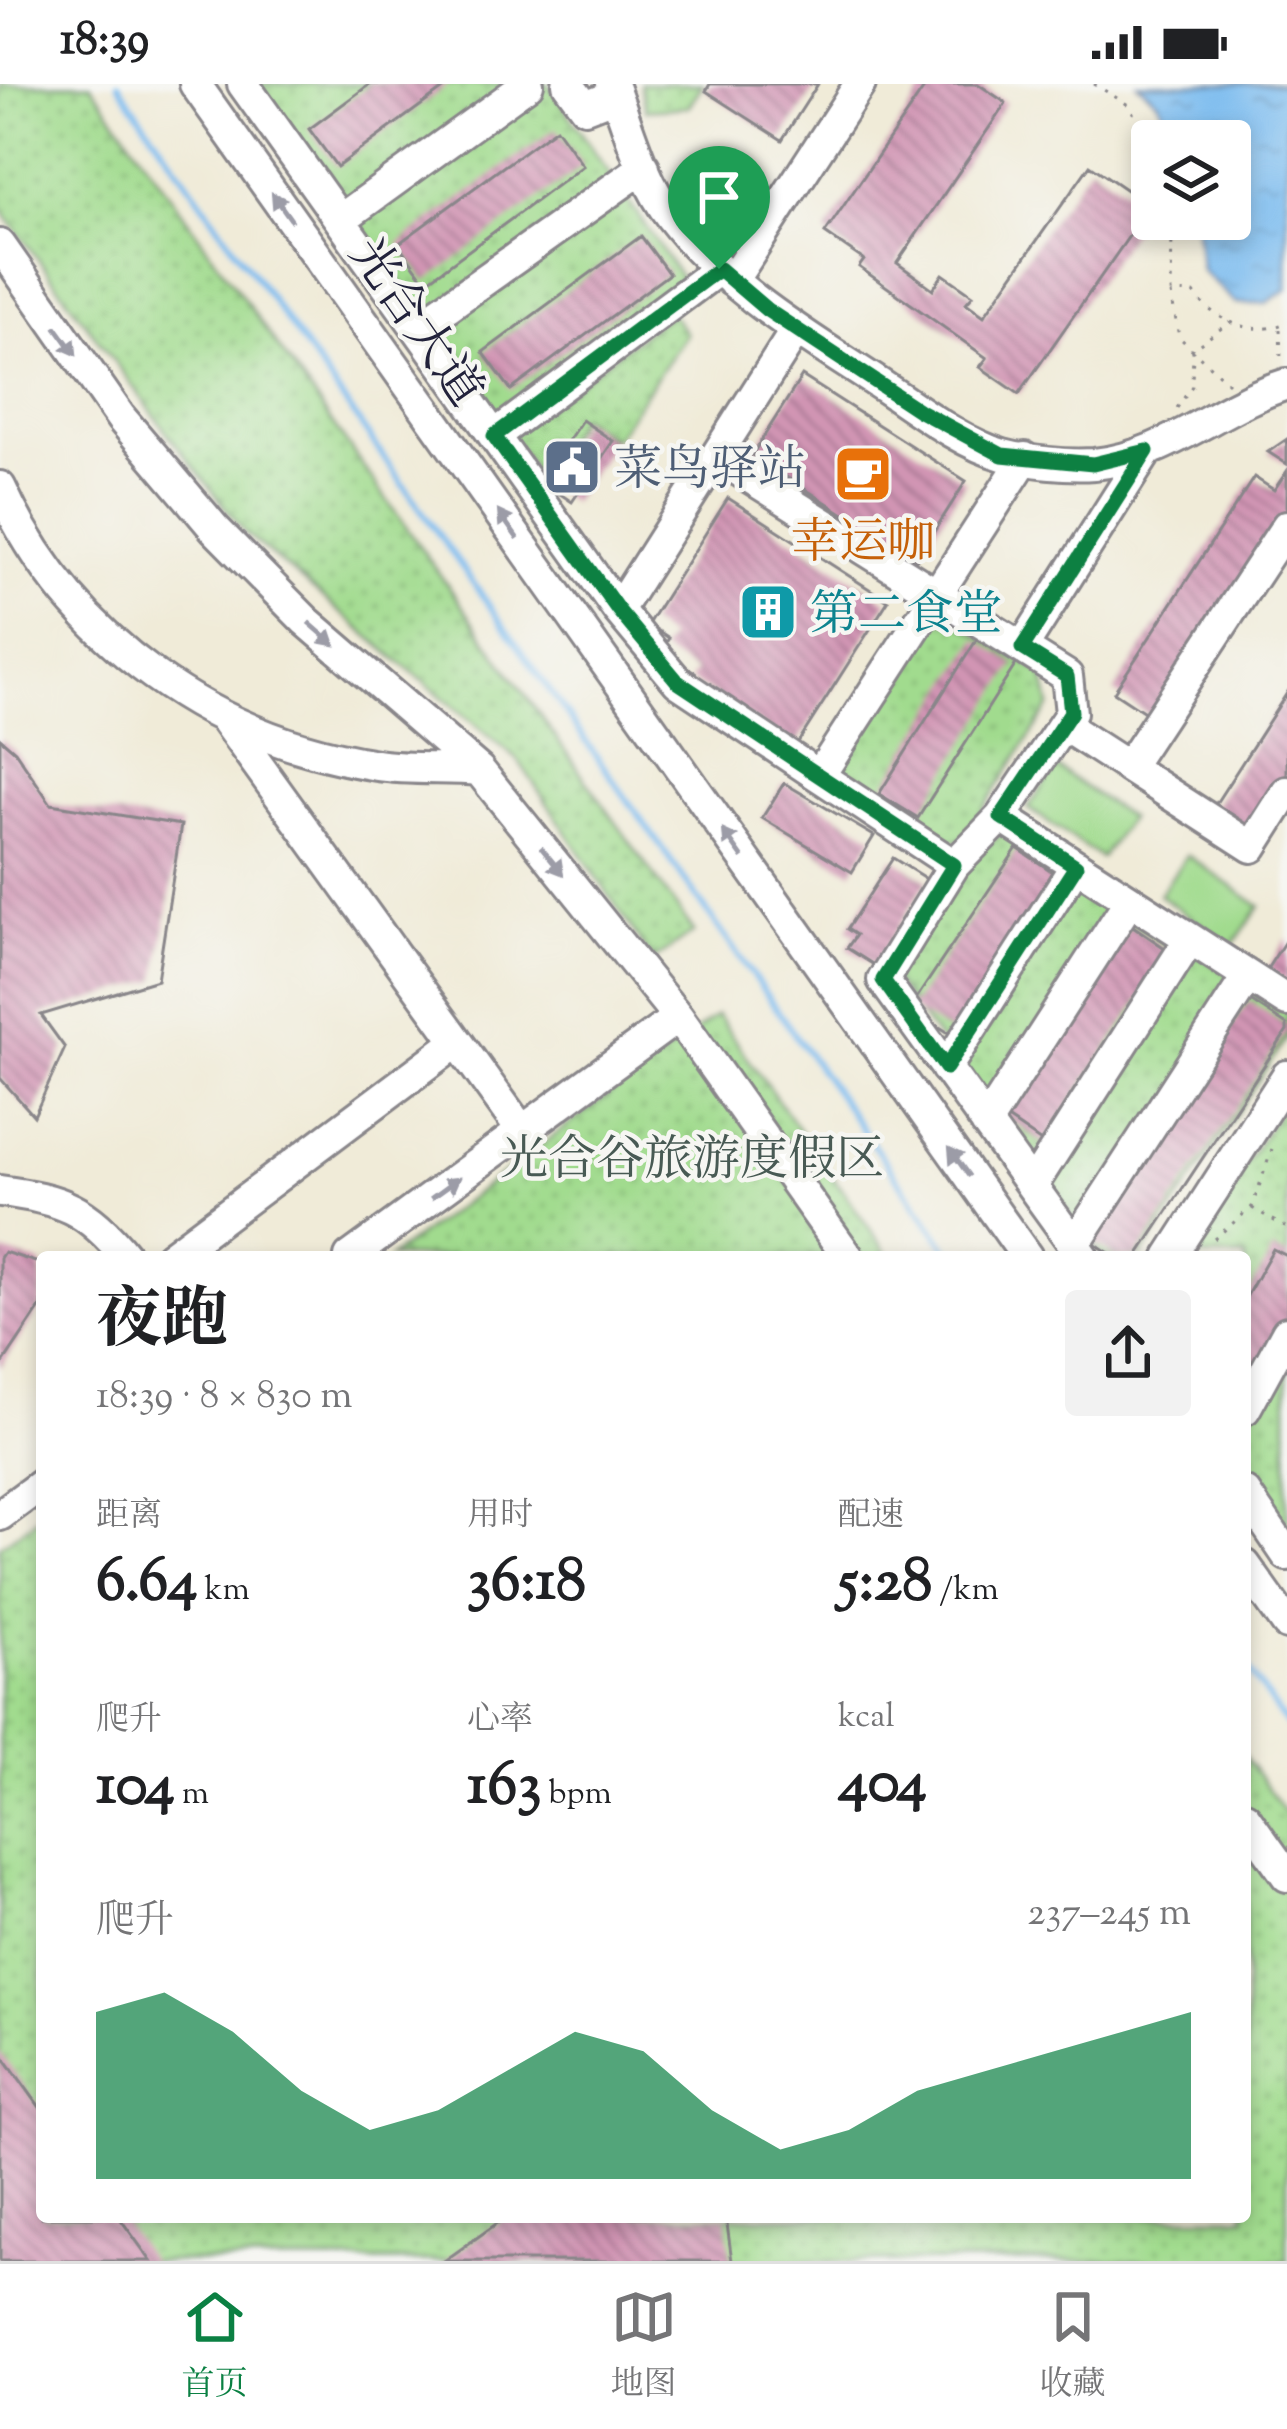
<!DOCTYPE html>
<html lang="zh">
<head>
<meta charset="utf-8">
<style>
	body { margin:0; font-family:"Sorts Mill Goudy","Noto Serif SC",serif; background:#f2f2f2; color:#202124; height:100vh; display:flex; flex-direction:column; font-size:45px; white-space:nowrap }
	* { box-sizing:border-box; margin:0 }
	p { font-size:39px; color:#757577 }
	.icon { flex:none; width:66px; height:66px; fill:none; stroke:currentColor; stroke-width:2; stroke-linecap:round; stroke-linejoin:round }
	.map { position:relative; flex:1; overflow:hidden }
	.panel { position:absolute; left:36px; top:1167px; width:1215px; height:972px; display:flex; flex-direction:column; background:#fff; border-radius:12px; box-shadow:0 6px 18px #0003 }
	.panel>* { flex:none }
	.fabs { position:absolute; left:1131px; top:36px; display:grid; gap:24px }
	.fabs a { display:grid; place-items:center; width:120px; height:120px; border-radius:12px; background:#fff; box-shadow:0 6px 18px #0003; font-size:60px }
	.pin { position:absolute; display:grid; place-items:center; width:102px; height:102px; color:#fff; margin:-123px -51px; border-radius:50% 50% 50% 0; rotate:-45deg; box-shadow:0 0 12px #0007 }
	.pin .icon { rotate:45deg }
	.round { display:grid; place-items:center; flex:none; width:126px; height:126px; border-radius:12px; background:#f2f2f2 }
	.headline { display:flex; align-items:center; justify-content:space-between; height:204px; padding:0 60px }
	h1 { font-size:66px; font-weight:700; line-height:90px }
	.stats { display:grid; grid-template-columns:repeat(3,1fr); gap:18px; height:204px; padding:12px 60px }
	.stats div { display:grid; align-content:center }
	.stats b { font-size:60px; font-weight:700 }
	.stats small { font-size:33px; font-weight:400 }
	.stats p { font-size:33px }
	.chart { height:336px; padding:24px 60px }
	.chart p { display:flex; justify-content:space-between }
	.chart svg { width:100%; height:216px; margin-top:12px; fill:#0b8043; opacity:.7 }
	.status { display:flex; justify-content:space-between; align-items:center; height:84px; padding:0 60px; background:#fff; direction:ltr }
	.status svg { height:33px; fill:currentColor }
	.tabs { display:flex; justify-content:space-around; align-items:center; height:168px; border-top:3px solid #e0e0e0; background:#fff; font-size:33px; color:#757577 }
	.tabs a { display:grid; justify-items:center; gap:6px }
	.tabs .on { color:#0b8043 }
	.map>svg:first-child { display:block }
	.grass { fill:url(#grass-dots); stroke:#627e64; stroke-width:3 }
	.pitch { fill:#a1db8e; stroke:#627e64; stroke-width:3 }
	.water { fill:url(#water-ripples); stroke:#4e6e95; stroke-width:3 }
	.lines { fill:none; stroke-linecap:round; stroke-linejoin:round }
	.stream { stroke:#7abbef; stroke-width:6 }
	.building { fill:url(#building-back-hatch) }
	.minor-casing { stroke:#89868a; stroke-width:36 }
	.path { stroke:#89868a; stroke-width:3; stroke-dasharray:3 9; stroke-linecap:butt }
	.minor { stroke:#fff; stroke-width:30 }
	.oneway { fill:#9c9ca7 }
	.route-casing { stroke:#fff; stroke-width:24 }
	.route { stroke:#0b8043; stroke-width:15 }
	.labels { text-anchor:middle; stroke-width:9; stroke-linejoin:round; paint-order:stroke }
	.street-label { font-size:48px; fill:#22223b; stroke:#f6f6f2 }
	.service-label { font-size:48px; fill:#4e5e75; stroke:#f6f6f2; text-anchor:start }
	.food-label { font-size:48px; fill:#c56008; stroke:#f6f6f2 }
	.culture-label { font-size:48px; fill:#0d838f; stroke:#f6f6f2; text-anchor:start }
	.park-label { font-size:48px; fill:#485a54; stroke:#f6f6f2 }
</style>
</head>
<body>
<div class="status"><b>18:39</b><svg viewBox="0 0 49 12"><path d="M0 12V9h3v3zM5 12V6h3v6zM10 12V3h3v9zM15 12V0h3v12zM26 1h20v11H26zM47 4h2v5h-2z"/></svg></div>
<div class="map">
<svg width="1287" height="2177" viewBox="0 0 1287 2177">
	<defs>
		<pattern id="grass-dots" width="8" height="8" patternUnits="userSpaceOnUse" patternTransform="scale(3)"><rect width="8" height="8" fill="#a1db8e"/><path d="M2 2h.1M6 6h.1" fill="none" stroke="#8abc7b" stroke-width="1.8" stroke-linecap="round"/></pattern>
		<pattern id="water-ripples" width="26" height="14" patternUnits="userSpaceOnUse" patternTransform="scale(3)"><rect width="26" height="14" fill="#7abbef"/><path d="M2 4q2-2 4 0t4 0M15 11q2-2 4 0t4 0" fill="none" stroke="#69a0ce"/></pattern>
		<pattern id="building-back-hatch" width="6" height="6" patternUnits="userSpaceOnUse" patternTransform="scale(3)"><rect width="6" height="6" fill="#d195b4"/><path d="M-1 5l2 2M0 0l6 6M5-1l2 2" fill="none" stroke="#a97994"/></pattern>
	</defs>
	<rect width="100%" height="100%" fill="#f6f6f2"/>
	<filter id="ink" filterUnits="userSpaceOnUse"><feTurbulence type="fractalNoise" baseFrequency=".00833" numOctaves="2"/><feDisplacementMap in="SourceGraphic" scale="24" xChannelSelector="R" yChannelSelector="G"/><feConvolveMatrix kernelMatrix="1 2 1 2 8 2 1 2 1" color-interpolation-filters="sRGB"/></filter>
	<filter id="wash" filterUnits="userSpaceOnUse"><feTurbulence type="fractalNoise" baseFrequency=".004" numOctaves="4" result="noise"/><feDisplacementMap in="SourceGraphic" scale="48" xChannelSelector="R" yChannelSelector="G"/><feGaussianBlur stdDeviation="2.7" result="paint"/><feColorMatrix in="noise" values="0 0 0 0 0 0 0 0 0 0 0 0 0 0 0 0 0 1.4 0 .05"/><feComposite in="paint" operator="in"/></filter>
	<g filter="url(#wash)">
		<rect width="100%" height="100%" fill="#f0ebd8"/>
		<!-- grass -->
		<path class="grass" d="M 0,0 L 91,0 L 694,848 L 653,877 L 518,676 L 246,450 L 169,351 L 0,124 Z
			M 256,0 L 548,0 L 685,200 L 501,335 Z
			M 640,0 L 703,0 L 688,23 L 646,26 Z
			M 671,229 L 686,250 L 614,355 L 580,332 L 539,394 L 510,350 Z
			M 930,538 L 958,539 L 1043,590 L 1050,622 L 964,755 L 946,759 L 834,690 Z
			M 1005,747 L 1287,928 L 1287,953 L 1141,1173 L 1103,1173 L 892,894 L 960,784 Z
			M 717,931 L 890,1173 L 390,1173 Z
			M 1287,1015 L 1287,1450 L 1245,1390 L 1245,1173 L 1185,1173 Z
			M 42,1431 L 42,2133 L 1245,2133 L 1245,1673 L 1287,1732 L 1287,2177 L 0,2177 L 0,1462 Z"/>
		<!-- pitch -->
		<path class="pitch" d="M 1056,683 L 1129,734 L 1101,774 L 1028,724 Z
			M 1187,771 L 1260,822 L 1232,862 L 1159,811 Z"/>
		<!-- water -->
		<path class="water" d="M 1138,0 L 1287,0 L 1287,206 L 1266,219 L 1236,219 L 1201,186 L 1195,135 L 1230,135 L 1230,57 L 1177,57 L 1158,17 Z"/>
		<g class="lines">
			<!-- stream -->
			<path class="stream" d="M 118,0 L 953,1173
				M 1245,1582 L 1287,1641"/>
		</g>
		<g id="blocks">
			<!-- building -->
			<path class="building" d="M 370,0 L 450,0 L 337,83 L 309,45 Z
				M 710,0 L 818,0 L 782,56 L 706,7 Z
				M 927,0 L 978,0 L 1006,19 L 897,179 L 933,205 L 943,190 L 973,211 L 966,219 L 984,232 L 1090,81 L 1150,122 L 1019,310 L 980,283 L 987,274 L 859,183 L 864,176 L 825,149 Z
				M 556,44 L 583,82 L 426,198 L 398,160 Z
				M 641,152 L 669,190 L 511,306 L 483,268 Z
				M 802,292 L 966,397 L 916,476 L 752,371 Z
				M 582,336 L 613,357 L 572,418 L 541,397 Z
				M 1287,355 L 1287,380 L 1268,368 Z
				M 1287,387 L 1287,433 L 1155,635 L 1114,608 L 1254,393 L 1274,406 Z
				M 728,414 L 888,517 L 795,663 L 690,596 L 695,588 L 661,567 L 669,554 L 648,540 Z
				M 977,555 L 1016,580 L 918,734 L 879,710 Z
				M 1287,609 L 1287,697 L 1251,752 L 1211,727 Z
				M 0,654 L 15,667 L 51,720 L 181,741 L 157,896 L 41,931 L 65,964 L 34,1032 L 0,994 Z
				M 784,699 L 874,752 L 852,788 L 762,734 Z
				M 1017,764 L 1059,792 L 952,951 L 910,924 Z
				M 893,774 L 928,796 L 874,881 L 847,864 L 856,851 L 847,845 Z
				M 1130,840 L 1172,869 L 1044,1060 L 1002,1031 Z
				M 1287,854 L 1287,898 L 1267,885 Z
				M 1249,916 L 1287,941 L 1287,947 L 1137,1173 L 1115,1173 L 1090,1156 Z
				M 1273,1165 L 1287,1172 L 1287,1235 L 1245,1309 L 1245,1215 Z
				M 4,1168 L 42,1180 L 42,1221 L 0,1284 L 0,1174 Z
				M 0,1968 L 42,2026 L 42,2133 L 119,2133 L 151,2177 L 0,2177 Z
				M 506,2133 L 726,2133 L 732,2177 L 444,2177 Z"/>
		</g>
	</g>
	<g filter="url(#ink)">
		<use href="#blocks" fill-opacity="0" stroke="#89868a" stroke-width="3"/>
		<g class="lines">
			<defs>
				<path id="minor" d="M 195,0 L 1027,1173
					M 243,0 L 618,526
					M 568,0 L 585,23 L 616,11
					M 612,0 C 629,44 642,96 671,133 C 728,207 808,253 884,303 C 920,327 961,359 1003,371 C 1029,378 1067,382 1094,380 C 1166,373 1220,321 1287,300
					M 340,136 L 528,0
					M 0,161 L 121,334 L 215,445 L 306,537 L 479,686 L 678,933 L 848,1173
					M 732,197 L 860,0
					M 417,244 L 644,83
					M 796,246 L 716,372 L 1067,592 L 1071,629 L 1001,733 L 1287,917
					M 494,352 L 719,185
					M 716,372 L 618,526 L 678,598 L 819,692
					M 0,403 C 69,556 213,656 377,681 C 411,686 445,683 479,686
					M 1022,564 L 1147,367
					M 226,637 L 522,1047
					M 1063,641 L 1128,683 L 1287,442
					M 1128,683 L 1252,763 L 1287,708
					M 1001,733 L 954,781 L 819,692 L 1025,374
					M 954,781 L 883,896 L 1083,1173
					M 946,984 L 1076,781
					M 986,1039 L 1130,816
					M 1032,1102 L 1190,855
					M 0,1107 C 61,1115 87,1124 126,1173
					M 1074,1161 L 1248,892
					M 170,1173 L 457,958
					M 350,1173 L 678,933
					M 1170,1173 L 1287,992
					M 1245,1325 L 1287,1248
					M 1245,1409 L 1287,1471
					M 0,1431 L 42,1400
					M 1245,1481 L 1287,1540
					M 1245,1733 L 1287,1792"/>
			</defs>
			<!-- minor casing -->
			<use href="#minor" class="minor-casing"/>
			<!-- path -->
			<path class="path" d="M 1094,0 L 1130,22 L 1152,71
				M 1169,135 L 1172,148 L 1171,208 L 1194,209 C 1213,236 1255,255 1287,238
				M 1171,210 L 1179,253 L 1228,299
				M 1280,245 L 1281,277
				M 1177,324 L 1192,302 L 1193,265 L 1230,238
				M 1252,1124 L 1287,1144
				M 1214,1155 L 1252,1123 L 1272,1065"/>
			<!-- minor -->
			<use href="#minor" class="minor"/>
		</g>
		<!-- one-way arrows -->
		<defs><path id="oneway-solid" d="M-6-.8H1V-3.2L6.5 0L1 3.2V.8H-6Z" transform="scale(3)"/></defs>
		<g class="oneway">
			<use href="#oneway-solid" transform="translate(282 123) rotate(-125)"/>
			<use href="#oneway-solid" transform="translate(66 257) rotate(54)"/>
			<use href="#oneway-solid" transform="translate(508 441) rotate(-125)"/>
			<use href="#oneway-solid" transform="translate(322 550) rotate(41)"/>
			<use href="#oneway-solid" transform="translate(733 760) rotate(-125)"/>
			<use href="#oneway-solid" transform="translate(552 777) rotate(51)"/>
			<use href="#oneway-solid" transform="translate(959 1078) rotate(-125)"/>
			<use href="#oneway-solid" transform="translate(445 1104) rotate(-36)"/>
		</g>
	</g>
	<g class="lines" filter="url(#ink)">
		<defs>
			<path id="route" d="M 719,185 L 767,226 L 920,327 L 1002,371 L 1093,380 L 1147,367 L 1022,564 L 1067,592 L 1071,628 L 1001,733 L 1076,782 L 946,984 L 883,896 L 954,781 L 678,598 L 618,526 L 494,352 Z"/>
		</defs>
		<!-- route casing -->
		<use href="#route" class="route-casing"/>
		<!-- route -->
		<use href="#route" class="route"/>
	</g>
	<!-- icons -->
	<defs>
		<symbol id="civic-square" viewBox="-11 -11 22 22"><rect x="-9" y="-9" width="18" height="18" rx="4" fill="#5c6f8a" stroke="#f6f6f2"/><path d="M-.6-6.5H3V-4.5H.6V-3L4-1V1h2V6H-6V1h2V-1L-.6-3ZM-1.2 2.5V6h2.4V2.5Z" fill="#fff"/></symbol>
		<symbol id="cafe-square" viewBox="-11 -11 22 22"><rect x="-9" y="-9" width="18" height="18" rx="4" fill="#e8710a" stroke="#f6f6f2"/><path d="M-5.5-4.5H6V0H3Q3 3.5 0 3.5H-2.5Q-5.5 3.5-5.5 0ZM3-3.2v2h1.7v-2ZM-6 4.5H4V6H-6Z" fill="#fff"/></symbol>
		<symbol id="building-square" viewBox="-11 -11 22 22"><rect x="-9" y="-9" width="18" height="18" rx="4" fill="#0f9aa8" stroke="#f6f6f2"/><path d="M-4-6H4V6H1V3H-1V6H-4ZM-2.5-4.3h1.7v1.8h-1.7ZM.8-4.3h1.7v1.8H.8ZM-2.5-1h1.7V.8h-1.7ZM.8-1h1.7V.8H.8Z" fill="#fff"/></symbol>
	</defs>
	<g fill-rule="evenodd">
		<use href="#civic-square" x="539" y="350" width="66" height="66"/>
		<use href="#cafe-square" x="830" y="357" width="66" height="66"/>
		<use href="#building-square" x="735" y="495" width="66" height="66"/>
	</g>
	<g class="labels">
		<!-- street labels -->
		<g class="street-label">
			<text transform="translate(418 237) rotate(55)" y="17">光合大道</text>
		</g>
		<!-- service labels -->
		<g class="service-label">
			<text x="614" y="400">菜鸟驿站</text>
		</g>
		<!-- food labels -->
		<g class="food-label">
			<text x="863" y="473">幸运咖</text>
		</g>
		<!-- culture labels -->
		<g class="culture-label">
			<text x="810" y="545">第二食堂</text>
		</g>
		<!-- park labels -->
		<g class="park-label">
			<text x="692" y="1090">光合谷旅游度假区</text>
		</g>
	</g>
</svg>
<div class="fabs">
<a><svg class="icon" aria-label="layers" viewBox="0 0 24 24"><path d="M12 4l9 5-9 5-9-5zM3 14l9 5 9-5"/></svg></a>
</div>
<div class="pin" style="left:719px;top:185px;background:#1e9e55"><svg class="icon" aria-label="arrive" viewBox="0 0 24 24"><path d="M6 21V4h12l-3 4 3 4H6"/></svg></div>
<section class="panel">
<div class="headline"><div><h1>夜跑</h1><p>18:39 · 8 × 830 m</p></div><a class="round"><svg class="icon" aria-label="share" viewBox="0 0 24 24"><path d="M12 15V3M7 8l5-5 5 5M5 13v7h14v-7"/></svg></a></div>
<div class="stats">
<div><p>距离</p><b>6.64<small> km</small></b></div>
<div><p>用时</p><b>36:18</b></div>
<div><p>配速</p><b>5:28<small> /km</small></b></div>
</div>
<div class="stats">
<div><p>爬升</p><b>104<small> m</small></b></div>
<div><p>心率</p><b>163<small> bpm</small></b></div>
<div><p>kcal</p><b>404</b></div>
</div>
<div class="chart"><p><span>爬升</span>237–245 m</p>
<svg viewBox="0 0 160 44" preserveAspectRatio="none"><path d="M0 44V10L10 6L20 14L30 26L40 34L50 30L60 22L70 14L80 18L90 30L100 38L110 34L120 26L130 22L140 18L150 14L160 10V44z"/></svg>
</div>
</section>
</div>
<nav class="tabs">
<a class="on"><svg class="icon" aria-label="home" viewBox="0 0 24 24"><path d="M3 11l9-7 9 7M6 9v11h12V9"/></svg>首页</a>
<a><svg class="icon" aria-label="map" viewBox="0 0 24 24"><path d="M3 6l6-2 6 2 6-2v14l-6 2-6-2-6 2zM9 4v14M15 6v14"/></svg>地图</a>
<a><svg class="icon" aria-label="saved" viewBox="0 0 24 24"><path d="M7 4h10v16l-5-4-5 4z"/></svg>收藏</a>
</nav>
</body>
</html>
